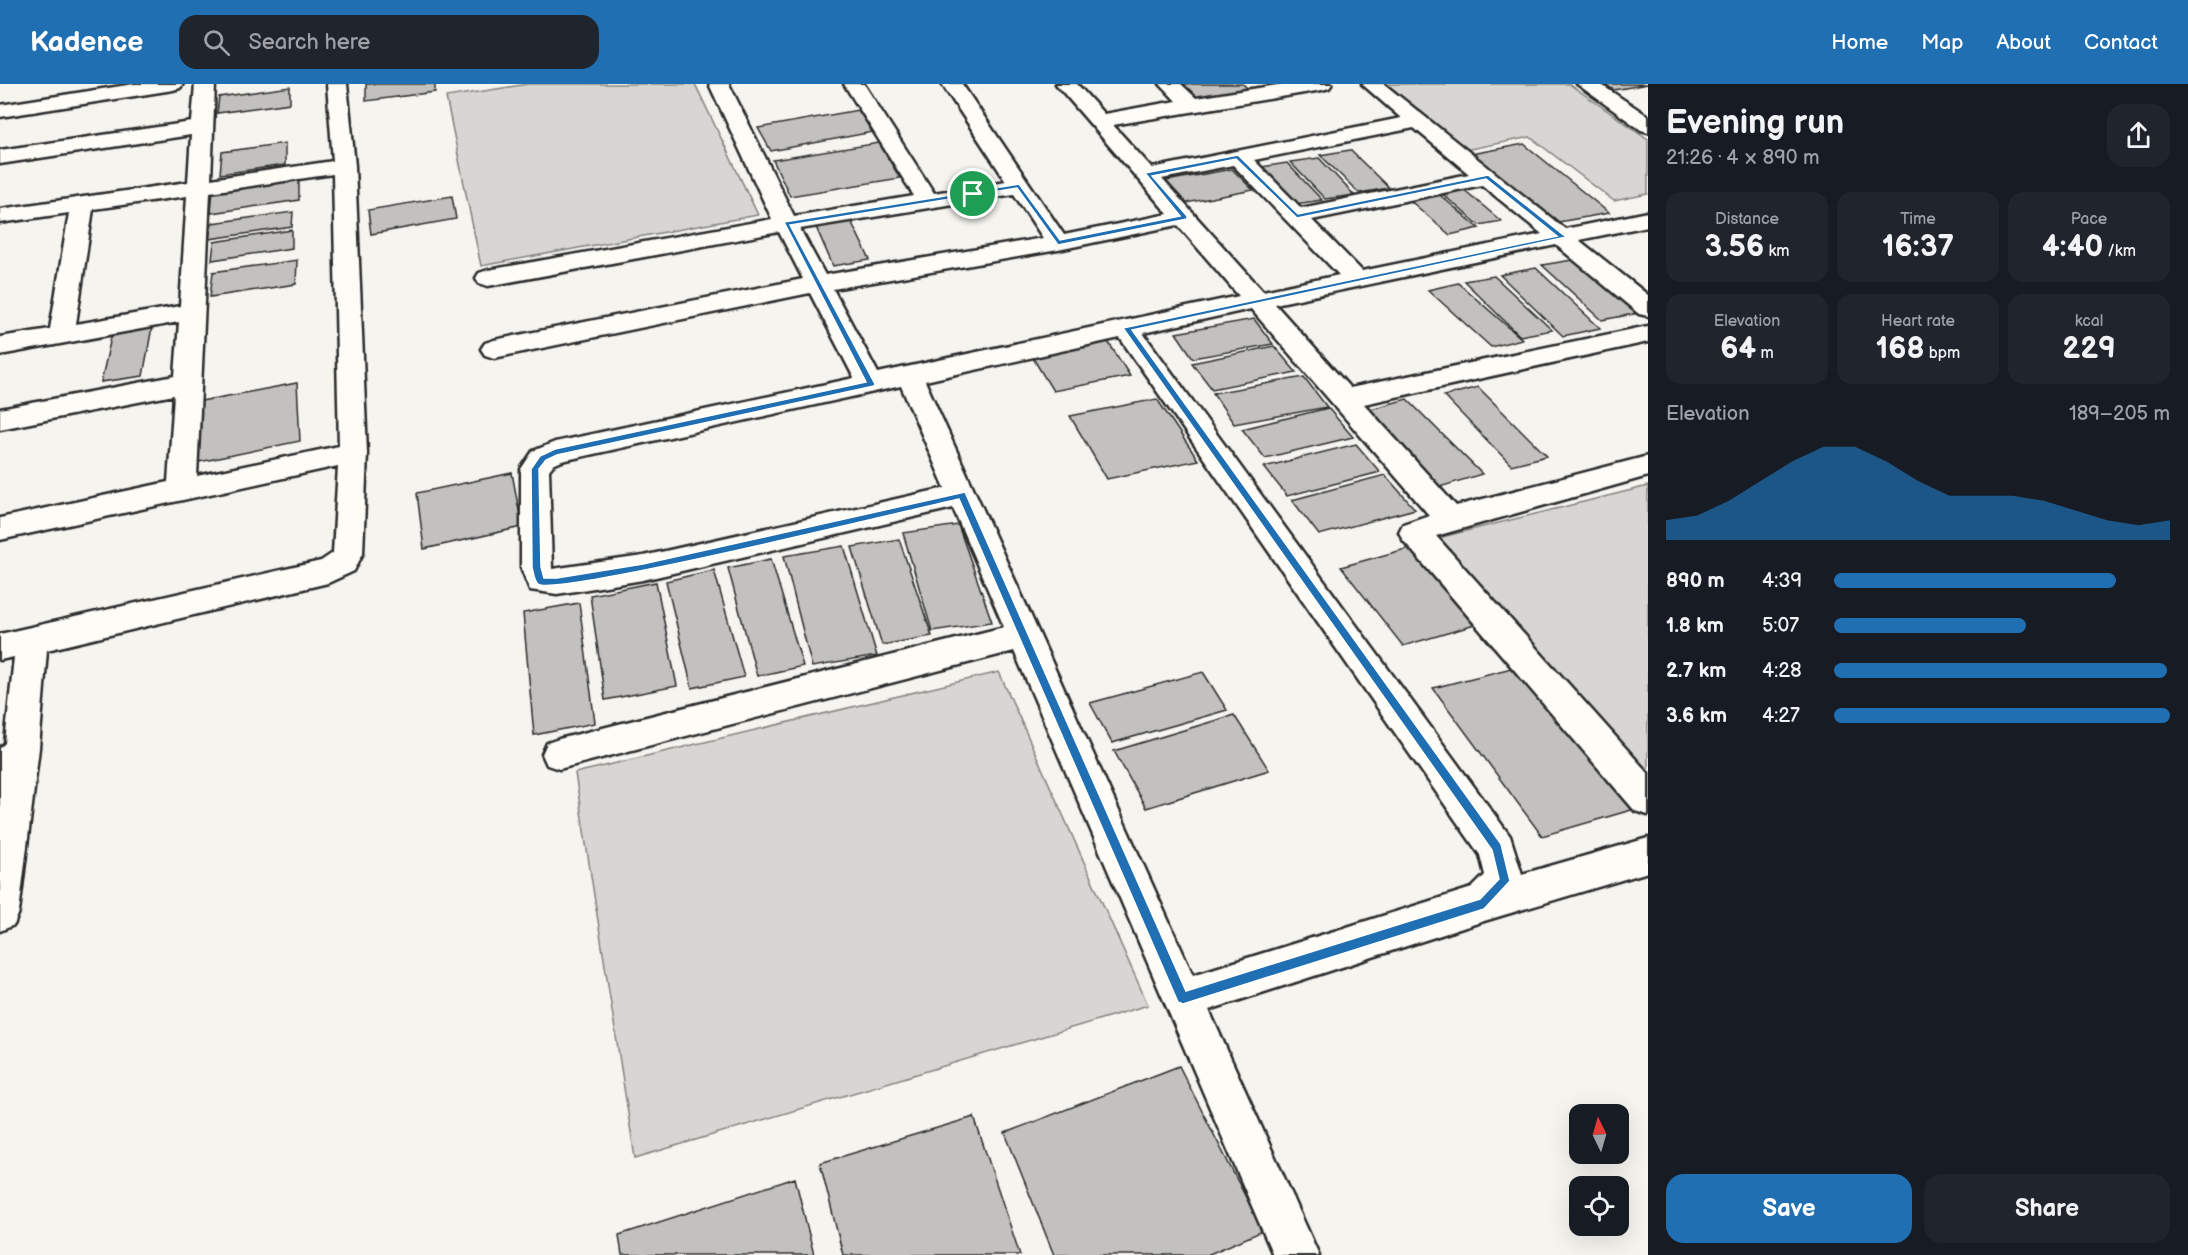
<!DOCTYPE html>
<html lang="en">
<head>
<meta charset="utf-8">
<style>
	body { margin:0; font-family:"Balsamiq Sans",sans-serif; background:#20242c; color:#f1f3f6; height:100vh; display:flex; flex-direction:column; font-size:22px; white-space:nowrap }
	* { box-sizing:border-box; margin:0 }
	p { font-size:20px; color:#9ea1a6 }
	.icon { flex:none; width:33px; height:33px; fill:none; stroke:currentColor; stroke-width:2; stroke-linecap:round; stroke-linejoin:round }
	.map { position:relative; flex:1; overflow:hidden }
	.side { display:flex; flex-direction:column; background:#171b24; width:540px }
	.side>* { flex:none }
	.needle { width:39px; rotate:355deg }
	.buttons { position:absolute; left:1569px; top:1020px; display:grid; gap:12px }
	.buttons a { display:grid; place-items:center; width:60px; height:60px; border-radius:12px; background:#171b24; box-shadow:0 6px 24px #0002; font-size:30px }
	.pin { position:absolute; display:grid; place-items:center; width:51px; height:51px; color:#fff; margin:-26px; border:3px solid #fff; border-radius:50%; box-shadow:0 2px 6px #0007 }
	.round { display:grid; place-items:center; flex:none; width:63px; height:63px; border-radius:18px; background:#20242c }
	.headline { display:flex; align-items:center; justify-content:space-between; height:102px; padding:0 18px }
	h1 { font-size:33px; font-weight:600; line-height:45px }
	.metrics { display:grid; grid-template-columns:repeat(3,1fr); gap:9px; height:102px; padding:6px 18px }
	.metrics div { display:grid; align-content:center; border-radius:15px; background:#20242c; text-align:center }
	.metrics b { font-size:30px; font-weight:600 }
	.metrics small { font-size:16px; font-weight:400 }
	.metrics p { font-size:16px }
	.chart { height:168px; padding:12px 18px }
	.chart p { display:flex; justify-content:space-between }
	.chart svg { width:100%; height:108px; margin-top:6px; fill:#1f6fb2; opacity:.7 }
	.button { display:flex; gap:12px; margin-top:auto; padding:12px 18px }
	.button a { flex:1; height:69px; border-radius:18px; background:#1f6fb2; color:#fff; font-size:24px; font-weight:600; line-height:69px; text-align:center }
	.button a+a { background:#20242c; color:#f1f3f6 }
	ul { padding:0 18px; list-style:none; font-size:20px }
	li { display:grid; grid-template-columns:96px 72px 1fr; align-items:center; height:45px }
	li i { height:15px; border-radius:8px; background:#1f6fb2 }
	header { display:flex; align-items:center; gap:36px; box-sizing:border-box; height:84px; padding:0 30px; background:#1f6fb2; color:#fff }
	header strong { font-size:28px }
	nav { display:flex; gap:33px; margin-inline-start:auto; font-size:21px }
	.search { width:420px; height:54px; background:#20242c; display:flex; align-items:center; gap:15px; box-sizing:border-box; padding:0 21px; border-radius:18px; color:#9ea1a6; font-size:22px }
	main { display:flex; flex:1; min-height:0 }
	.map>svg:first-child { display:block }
	.green { fill:#d7d6d2; stroke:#81807e; stroke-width:1.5 }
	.building { fill:#c2c1be; stroke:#2b2b2b; stroke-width:1.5 }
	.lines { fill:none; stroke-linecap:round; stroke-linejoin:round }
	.minor-casing { stroke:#2b2b2b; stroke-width:5 }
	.minor { fill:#fdfcf7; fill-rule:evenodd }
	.route { fill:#1f6fb2; stroke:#fff; stroke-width:1.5; fill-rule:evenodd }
</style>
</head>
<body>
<header>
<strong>Kadence</strong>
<div class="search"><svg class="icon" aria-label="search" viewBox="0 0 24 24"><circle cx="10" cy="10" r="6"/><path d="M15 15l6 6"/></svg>Search here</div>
<nav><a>Home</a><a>Map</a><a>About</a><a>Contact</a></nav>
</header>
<main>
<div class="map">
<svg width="1648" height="1171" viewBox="0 0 1648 1171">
	<rect width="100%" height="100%" fill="#f5f4ef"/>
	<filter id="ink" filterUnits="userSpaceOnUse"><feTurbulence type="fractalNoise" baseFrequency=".0167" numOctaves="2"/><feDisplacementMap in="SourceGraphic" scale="12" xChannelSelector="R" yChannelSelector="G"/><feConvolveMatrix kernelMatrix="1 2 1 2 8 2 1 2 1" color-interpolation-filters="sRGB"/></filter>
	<g filter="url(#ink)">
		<!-- green -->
		<path class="green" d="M 528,0 L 695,0 L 758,131 L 481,182 L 446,13 Z
			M 1383,0 L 1569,0 L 1648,55 L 1648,110 L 1614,117 L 1530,53 L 1465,66 Z
			M 1648,402 L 1648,705 L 1438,454 Z
			M 999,588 L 1148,921 L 635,1074 L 575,689 Z"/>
		<!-- building -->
		<path class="building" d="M 366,0 L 435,0 L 435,8 L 366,17 Z
			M 1181,0 L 1243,0 L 1249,6 L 1190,14 Z
			M 1605,0 L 1648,0 L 1614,6 Z
			M 290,3 L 290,19 L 217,29 L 219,13 Z
			M 858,26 L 873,48 L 771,67 L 758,44 Z
			M 285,59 L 285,81 L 220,90 L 222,68 Z
			M 879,59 L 900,94 L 790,112 L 773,76 Z
			M 1524,60 L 1609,129 L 1553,139 L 1471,70 Z
			M 1350,66 L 1389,104 L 1359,109 L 1320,71 Z
			M 1319,74 L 1354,111 L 1325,115 L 1290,78 Z
			M 1287,79 L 1322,116 L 1289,121 L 1255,84 Z
			M 1232,85 L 1253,106 L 1186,119 L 1166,97 Z
			M 299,91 L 299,116 L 211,129 L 213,104 Z
			M 1462,104 L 1501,137 L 1479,141 L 1441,109 Z
			M 1435,107 L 1479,144 L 1450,151 L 1407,114 Z
			M 452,112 L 456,135 L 371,150 L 368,126 Z
			M 293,128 L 292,143 L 209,155 L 212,139 Z
			M 851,137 L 870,176 L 833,182 L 816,143 Z
			M 292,146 L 292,164 L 212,176 L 214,158 Z
			M 1578,175 L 1639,229 L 1602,236 L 1542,181 Z
			M 297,176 L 296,200 L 210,213 L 213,188 Z
			M 1536,184 L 1600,244 L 1563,252 L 1500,191 Z
			M 1494,192 L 1552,246 L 1520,252 L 1464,197 Z
			M 1458,199 L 1522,255 L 1491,263 L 1428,206 Z
			M 1254,235 L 1273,260 L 1193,274 L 1176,249 Z
			M 152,243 L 143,292 L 101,298 L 112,249 Z
			M 1107,256 L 1130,292 L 1053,307 L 1031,271 Z
			M 1274,262 L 1296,288 L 1212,305 L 1192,279 Z
			M 1304,293 L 1327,323 L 1234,340 L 1213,309 Z
			M 297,299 L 300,357 L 194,379 L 196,318 Z
			M 1478,303 L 1547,372 L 1511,381 L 1444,312 Z
			M 1157,315 L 1198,376 L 1107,395 L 1070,332 Z
			M 1407,315 L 1482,390 L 1440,403 L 1367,326 Z
			M 1328,324 L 1353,353 L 1265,374 L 1242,345 Z
			M 1356,360 L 1380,388 L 1287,412 L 1264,383 Z
			M 512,389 L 522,443 L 424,465 L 417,409 Z
			M 1385,391 L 1415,425 L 1319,451 L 1292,416 Z
			M 958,441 L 992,538 L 932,547 L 903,449 Z
			M 899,455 L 932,552 L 882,561 L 852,463 Z
			M 1420,461 L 1485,538 L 1403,562 L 1341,483 Z
			M 844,462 L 877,572 L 812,583 L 784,472 Z
			M 771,475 L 803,582 L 757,592 L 728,484 Z
			M 714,486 L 744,593 L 692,604 L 666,497 Z
			M 656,498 L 677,602 L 605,616 L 590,511 Z
			M 579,519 L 595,639 L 534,651 L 523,529 Z
			M 1523,581 L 1638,724 L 1542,752 L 1433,604 Z
			M 1203,588 L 1227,626 L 1112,659 L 1090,619 Z
			M 1234,631 L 1269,686 L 1146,724 L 1114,667 Z
			M 1179,982 L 1263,1147 L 1207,1171 L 1054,1171 L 1005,1049 Z
			M 974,1033 L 1020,1171 L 843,1171 L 820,1079 Z
			M 795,1094 L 814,1171 L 622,1171 L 619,1151 Z"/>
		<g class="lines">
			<defs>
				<path id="minor" d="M 134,0 L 183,0 L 180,4 L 173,6 L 0,33 L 0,21 Z
					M 195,0 L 215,0 L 211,95 L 333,77 L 327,0 L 347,0 L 355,82 L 367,369 L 363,469 L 354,487 L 328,499 L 47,566 L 39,664 L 19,828 L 14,841 L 0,847 L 0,664 L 5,659 L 14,573 L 0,576 L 0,550 L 321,477 L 333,469 L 338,382 L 0,456 L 0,434 L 168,398 L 174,311 L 0,345 L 0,325 L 175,292 L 179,238 L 0,271 L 0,253 L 50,245 L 69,129 L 0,139 L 0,125 L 188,98 L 191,51 L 0,80 L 0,66 L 192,38 ZM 333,90 L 339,362 L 197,392 L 210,108 ZM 187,112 L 180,222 L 76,240 L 93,125 Z
					M 709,0 L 729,0 L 794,132 L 914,112 L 844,0 L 864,0 L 934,109 L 1006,97 L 942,0 L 962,0 L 1064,151 L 1168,130 L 1056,0 L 1077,0 L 1104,30 L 1176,17 L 1160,0 L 1181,0 L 1196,14 L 1284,0 L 1332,0 L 1329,4 L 1322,6 L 1113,41 L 1152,84 L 1401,34 L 1362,0 L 1384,0 L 1565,145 L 1648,128 L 1648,142 L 1579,156 L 1648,211 L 1648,232 L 1639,230 L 1556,161 L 1275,220 L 1350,304 L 1648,242 L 1648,258 L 1364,320 L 1456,422 L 1648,372 L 1648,392 L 1436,452 L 1648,689 L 1648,731 L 1635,727 L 1403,456 L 1399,448 L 1403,440 L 1429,431 L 1251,225 L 1143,249 L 1510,752 L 1522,790 L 1648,754 L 1648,788 L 1484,837 L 1209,926 L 1319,1171 L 1273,1171 L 1014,567 L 559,685 L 547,681 L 542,670 L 547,659 L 559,655 L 1004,543 L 953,424 L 643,496 L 557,510 L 530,506 L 521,483 L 521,385 L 533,367 L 555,358 L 854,294 L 810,209 L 494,274 L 485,271 L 481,265 L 485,259 L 494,256 L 803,195 L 779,148 L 488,202 L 479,199 L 476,194 L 479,189 L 488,186 L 772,135 ZM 1414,44 L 1469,90 L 1301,124 L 1254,76 ZM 1233,81 L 1339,191 L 1263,207 L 1162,95 ZM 1482,101 L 1542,150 L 1362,187 L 1312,136 ZM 1014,110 L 1043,154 L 825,191 L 800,145 ZM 1178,141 L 1239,212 L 878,289 L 833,205 L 1058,166 ZM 1120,254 L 1480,771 L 1485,791 L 1472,804 L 1193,891 L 925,297 ZM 901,302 L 945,404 L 643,472 L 552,485 L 549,386 L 553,381 L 562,377 Z
					M 1577,0 L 1600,0 L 1648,32 L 1648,48 L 1641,46 Z"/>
			</defs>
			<!-- minor casing -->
			<use href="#minor" class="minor-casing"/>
			<!-- minor -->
			<use href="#minor" class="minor"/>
		</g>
	</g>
	<!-- route -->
	<path class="route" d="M 1238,71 L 1298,130 L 1488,91 L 1566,153 L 1132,246 L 1501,760 L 1510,797 L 1484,825 L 1183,920 L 1178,918 L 959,415 C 913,425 556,513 538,500 C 534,497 533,487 532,483 L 531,385 L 540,372 L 555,365 L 866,298 L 784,138 L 1019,100 L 1060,156 L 1180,132 L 1145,89 ZM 1236,75 L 1297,134 L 1486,95 L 1557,152 L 1123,244 L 1492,766 L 1499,795 L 1480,815 L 1186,907 L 965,408 L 643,480 L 557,494 L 544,494 L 541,483 L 539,385 L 546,376 L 557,371 L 874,302 L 875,300 L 790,141 L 1017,104 L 1058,161 L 1187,135 L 1187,132 L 1152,92 Z"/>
</svg>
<div class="buttons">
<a><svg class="needle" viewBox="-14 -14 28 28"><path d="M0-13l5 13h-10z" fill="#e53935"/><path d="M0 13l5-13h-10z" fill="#9ea1a6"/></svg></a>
<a><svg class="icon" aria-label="locate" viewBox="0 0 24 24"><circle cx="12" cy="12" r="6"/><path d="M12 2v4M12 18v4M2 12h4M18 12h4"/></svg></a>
</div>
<div class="pin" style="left:973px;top:110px;background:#1e9e55"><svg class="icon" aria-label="arrive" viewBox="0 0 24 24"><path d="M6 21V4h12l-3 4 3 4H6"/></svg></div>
</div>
<section class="side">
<div class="headline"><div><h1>Evening run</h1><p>21:26 · 4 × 890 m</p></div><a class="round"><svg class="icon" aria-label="share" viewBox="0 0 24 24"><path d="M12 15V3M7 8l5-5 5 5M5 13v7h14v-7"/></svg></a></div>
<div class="metrics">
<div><p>Distance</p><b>3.56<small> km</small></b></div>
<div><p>Time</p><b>16:37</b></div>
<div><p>Pace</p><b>4:40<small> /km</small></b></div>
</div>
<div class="metrics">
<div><p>Elevation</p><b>64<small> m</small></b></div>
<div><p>Heart rate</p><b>168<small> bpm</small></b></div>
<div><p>kcal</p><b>229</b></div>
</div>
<div class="chart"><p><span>Elevation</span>189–205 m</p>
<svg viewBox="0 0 160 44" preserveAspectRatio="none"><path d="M0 44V36L10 34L20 28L30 20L40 12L50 6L60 6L70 12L80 20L90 26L100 26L110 26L120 28L130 32L140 36L150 38L160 36V44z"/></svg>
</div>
<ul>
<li><b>890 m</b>4:39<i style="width:84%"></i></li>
<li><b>1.8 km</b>5:07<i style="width:57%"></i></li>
<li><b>2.7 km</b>4:28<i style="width:99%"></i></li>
<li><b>3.6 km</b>4:27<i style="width:100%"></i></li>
</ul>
<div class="button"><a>Save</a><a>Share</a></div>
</section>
</main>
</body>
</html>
